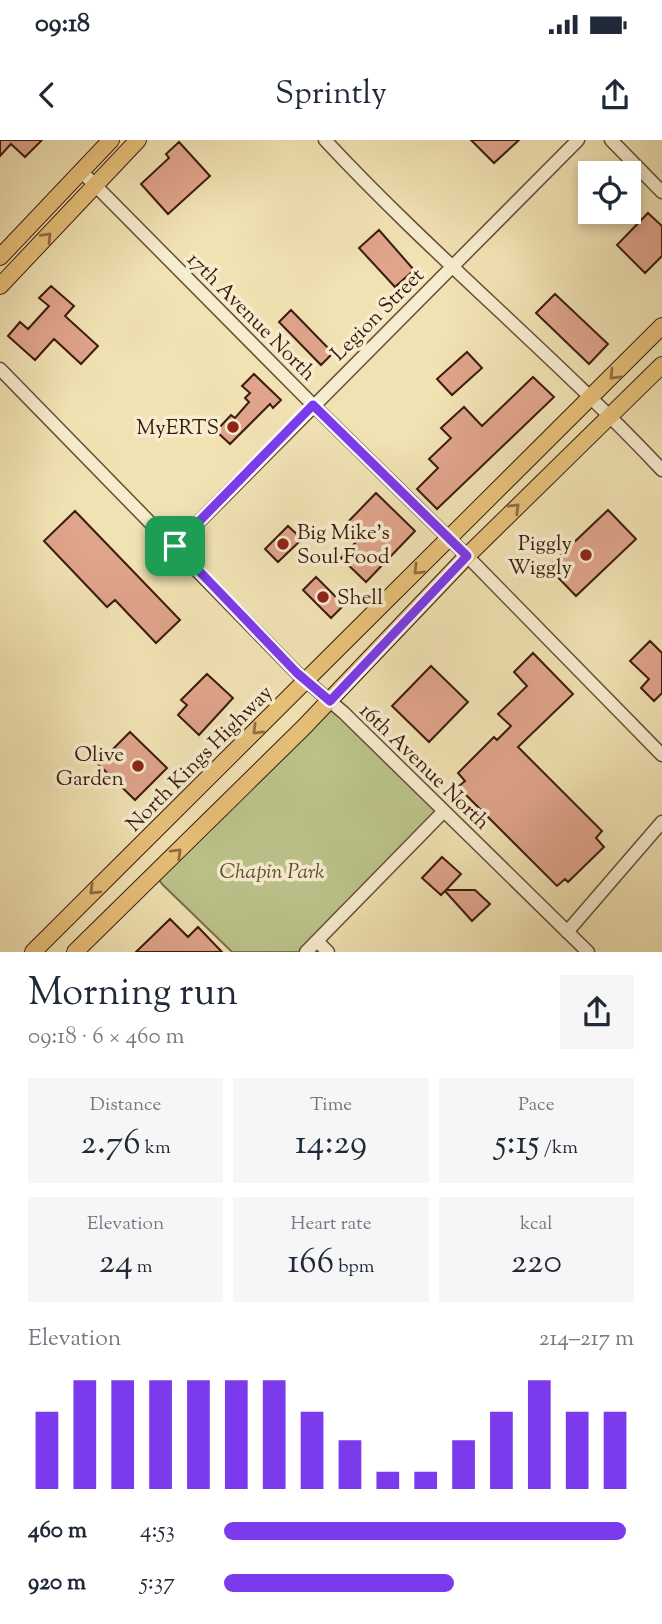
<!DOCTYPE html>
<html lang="en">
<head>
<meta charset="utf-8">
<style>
	body { margin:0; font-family:"Sorts Mill Goudy",serif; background:#f6f6f7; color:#1f2937; height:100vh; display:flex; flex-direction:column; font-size:26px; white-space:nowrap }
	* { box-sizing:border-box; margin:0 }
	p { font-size:23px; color:#747a83 }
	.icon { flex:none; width:38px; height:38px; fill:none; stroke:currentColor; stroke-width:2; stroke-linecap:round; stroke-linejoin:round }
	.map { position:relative; height:812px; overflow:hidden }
	.drawer { display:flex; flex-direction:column; background:#fff; flex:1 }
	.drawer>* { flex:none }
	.tools { position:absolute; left:578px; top:21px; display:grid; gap:14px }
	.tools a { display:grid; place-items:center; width:63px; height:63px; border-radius:0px; background:#fff; box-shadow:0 4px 10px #0003; font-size:35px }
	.pin { position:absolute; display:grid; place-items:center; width:60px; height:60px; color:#fff; margin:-30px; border-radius:14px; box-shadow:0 4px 10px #0006 }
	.round { display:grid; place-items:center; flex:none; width:74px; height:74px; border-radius:0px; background:#f6f6f7 }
	.overview { display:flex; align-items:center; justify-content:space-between; height:119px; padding:0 28px }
	h1 { font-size:38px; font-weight:600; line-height:52px }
	.stats { display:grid; grid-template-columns:repeat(3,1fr); gap:10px; height:119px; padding:7px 28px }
	.stats div { display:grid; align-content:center; border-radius:0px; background:#f6f6f7; text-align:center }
	.stats b { font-size:35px; font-weight:600 }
	.stats small { font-size:19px; font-weight:400 }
	.stats p { font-size:19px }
	.chart { height:196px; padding:14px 28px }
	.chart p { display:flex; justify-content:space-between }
	.chart svg { width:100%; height:126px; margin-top:7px; stroke:#7c3aed; stroke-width:6 }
	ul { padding:0 28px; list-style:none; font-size:23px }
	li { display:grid; grid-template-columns:112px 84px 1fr; align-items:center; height:52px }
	li i { height:18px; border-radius:9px; background:#7c3aed }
	.status { display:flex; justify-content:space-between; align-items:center; height:49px; padding:0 35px; background:#fff; direction:ltr }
	.status svg { height:19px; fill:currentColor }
	header { display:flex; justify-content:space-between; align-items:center; height:91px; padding:0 28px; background:#fff; font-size:32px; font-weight:600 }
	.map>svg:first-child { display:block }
	.green { fill:#bcc38b; stroke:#7c6f4c; stroke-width:2 }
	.building { fill:#e0a48b; stroke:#3b1b0e; stroke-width:2 }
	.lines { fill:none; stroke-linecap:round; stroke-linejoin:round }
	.minor-casing { stroke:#684d37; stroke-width:15 }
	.major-casing { stroke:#3b1b0e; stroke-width:18 }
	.minor { stroke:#f6ecce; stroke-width:12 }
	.major { stroke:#e8c17a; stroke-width:16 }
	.oneway { stroke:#926e44 }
	.route-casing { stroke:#fff; stroke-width:14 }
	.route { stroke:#7c3aed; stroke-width:9 }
	.poi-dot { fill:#8f2418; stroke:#f6ecce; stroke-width:2.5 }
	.labels { text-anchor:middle; stroke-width:7; stroke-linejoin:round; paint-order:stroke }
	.street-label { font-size:21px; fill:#3b1b0e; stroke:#f6ecce }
	.poi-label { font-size:21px; fill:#3b1b0e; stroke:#f6ecce; text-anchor:end }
	.park-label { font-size:21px; font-style:italic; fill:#624d34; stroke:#f6ecce }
</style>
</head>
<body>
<div class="status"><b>09:18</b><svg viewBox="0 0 49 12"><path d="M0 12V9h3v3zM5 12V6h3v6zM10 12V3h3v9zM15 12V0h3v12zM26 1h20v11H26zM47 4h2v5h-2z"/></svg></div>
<header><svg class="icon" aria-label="back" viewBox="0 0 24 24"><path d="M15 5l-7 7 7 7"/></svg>Sprintly<svg class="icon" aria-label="share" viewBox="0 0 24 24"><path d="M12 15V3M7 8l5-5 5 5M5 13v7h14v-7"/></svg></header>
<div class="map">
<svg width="662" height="812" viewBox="0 0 662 812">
	<rect width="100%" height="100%" fill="#f1e2b3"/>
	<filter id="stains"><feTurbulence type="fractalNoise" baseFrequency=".00286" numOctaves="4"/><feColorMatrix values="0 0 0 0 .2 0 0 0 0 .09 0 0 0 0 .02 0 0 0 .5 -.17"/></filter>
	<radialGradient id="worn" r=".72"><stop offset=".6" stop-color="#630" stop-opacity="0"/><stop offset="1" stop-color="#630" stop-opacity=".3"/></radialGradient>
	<!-- green -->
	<path class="green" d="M 330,561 L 444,671 L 306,812 L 232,812 L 162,744 L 155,734 Z"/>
	<!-- building -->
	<path class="building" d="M 0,0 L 42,0 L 25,17 L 11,4 L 0,16 Z
		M 471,0 L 519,0 L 494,23 Z
		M 179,2 L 210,36 L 168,74 L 141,44 L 169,18 L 166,14 Z
		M 648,73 L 662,86 L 662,116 L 645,133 L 617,105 Z
		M 379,90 L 414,130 L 395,147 L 359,108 Z
		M 51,146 L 74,166 L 65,176 L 98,206 L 81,224 L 54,199 L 35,220 L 8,196 L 20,182 L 28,189 L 49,166 L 39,158 Z
		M 555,154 L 608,204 L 589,224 L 536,173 Z
		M 291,170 L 333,213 L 321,225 L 279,182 Z
		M 467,212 L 482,228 L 452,255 L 437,239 Z
		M 254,234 L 281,260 L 273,268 L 270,264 L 230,304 L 216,291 L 231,275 L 235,278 L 249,262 L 245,258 L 250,253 L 242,246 Z
		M 533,237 L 554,257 L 437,369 L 417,349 L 438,328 L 429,319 L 451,298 L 441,288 L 464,267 L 482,286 Z
		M 376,353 L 415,391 L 366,442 L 341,418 L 357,401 L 343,387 Z
		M 608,370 L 636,399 L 576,456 L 548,427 Z
		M 75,371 L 180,480 L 156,503 L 115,460 L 107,467 L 44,401 Z
		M 288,386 L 302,399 L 278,422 L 265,409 Z
		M 316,437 L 344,465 L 331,478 L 303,450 Z
		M 650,501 L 662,513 L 662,553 L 654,561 L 641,548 L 649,539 L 630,521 Z
		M 533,513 L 573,554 L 518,607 L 602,691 L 596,698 L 604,707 L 568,742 L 565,739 L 557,746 L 458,647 L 465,641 L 458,633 L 494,597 L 497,600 L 511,586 L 498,574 L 527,546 L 514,532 Z
		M 431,526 L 468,562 L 429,602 L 392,566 Z
		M 207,534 L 233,558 L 199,595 L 178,575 L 187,565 L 181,560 Z
		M 130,592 L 167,628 L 135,660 L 98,624 Z
		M 442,717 L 461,734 L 446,750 L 475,750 L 490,764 L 472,781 L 445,751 L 441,755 L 422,738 Z
		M 170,779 L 188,797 L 198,787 L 222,812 L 136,812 Z"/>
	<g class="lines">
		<defs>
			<path id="minor" d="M 325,0 C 432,115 554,215 662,330
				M 611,0 L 662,52
				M 82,32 L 313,265 L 467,416 L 662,615
				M 0,229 L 297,533 L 344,573 L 588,812
				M 175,406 L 578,0
				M 567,792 L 662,682
				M 317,801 L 328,812
				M 306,812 L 444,671"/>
			<path id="major" d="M 0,117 L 111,0
				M 0,146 L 138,0
				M 33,812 L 662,186
				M 75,812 L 304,587 L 467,416 L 662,225"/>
		</defs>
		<!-- minor casing -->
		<use href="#minor" class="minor-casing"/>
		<!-- major casing -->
		<use href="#major" class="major-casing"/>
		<!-- minor -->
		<use href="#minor" class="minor"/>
		<!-- major -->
		<use href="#major" class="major"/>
	</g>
	<!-- one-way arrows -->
	<defs><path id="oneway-chevron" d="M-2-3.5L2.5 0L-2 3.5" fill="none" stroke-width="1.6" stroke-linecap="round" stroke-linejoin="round" transform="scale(1.75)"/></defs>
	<g class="oneway">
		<use href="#oneway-chevron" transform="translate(47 97) rotate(-46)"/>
		<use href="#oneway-chevron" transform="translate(614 235) rotate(135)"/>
		<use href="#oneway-chevron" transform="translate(515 368) rotate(-44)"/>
		<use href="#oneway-chevron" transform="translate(418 430) rotate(135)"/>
		<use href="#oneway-chevron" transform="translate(257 590) rotate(135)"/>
		<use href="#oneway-chevron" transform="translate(177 713) rotate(-44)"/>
		<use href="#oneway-chevron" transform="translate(94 750) rotate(135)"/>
	</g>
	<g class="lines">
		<defs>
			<path id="route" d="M 313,265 L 467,416 L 330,561 L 297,533 L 175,406 Z"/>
		</defs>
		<!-- route casing -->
		<use href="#route" class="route-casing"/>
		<!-- route -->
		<use href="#route" class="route"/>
	</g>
	<!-- markers -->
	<g class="poi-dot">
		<circle cx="233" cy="287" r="7"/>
		<circle cx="283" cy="404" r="7"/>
		<circle cx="586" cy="415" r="7"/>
		<circle cx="323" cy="457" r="7"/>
		<circle cx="138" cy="626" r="7"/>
	</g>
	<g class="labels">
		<!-- street labels -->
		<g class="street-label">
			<text transform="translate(377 174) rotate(-45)" y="7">Legion Street</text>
			<text transform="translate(252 176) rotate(45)" y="7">17th Avenue North</text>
			<text transform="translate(199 618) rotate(-45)" y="7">North Kings Highway</text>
			<text transform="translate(425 626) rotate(44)" y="7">16th Avenue North</text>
		</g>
		<!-- poi labels -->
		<g class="poi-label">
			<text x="219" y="294">MyERTS</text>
			<text x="297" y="399" text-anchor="start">Big Mike’s<tspan x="297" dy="24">Soul Food</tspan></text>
			<text x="572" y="410">Piggly<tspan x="572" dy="24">Wiggly</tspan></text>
			<text x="337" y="464" text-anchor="start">Shell</text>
			<text x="124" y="621">Olive<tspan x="124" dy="24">Garden</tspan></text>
		</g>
		<!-- park labels -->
		<g class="park-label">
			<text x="272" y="738">Chapin Park</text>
		</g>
	</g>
	<rect width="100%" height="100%" filter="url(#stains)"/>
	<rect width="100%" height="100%" fill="url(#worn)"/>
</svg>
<div class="tools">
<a><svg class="icon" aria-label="locate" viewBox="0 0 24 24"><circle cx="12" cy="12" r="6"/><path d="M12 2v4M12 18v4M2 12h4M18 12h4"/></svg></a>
</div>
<div class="pin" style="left:175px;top:406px;background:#1e9e55"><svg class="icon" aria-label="arrive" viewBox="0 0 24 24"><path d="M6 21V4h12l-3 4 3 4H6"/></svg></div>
</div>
<section class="drawer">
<div class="overview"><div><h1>Morning run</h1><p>09:18 · 6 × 460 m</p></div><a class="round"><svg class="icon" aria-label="share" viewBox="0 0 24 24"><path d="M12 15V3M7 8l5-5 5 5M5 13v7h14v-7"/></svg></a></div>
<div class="stats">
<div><p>Distance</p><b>2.76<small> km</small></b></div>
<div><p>Time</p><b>14:29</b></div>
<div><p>Pace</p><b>5:15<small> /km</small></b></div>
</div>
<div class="stats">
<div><p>Elevation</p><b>24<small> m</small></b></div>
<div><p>Heart rate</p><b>166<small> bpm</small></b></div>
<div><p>kcal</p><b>220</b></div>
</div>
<div class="chart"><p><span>Elevation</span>214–217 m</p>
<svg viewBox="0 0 160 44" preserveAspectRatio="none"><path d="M5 44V17M15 44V6M25 44V6M35 44V6M45 44V6M55 44V6M65 44V6M75 44V17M85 44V27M95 44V38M105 44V38M115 44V27M125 44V17M135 44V6M145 44V17M155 44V17"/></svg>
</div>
<ul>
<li><b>460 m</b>4:53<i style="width:98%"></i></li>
<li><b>920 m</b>5:37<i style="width:56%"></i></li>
</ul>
</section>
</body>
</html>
